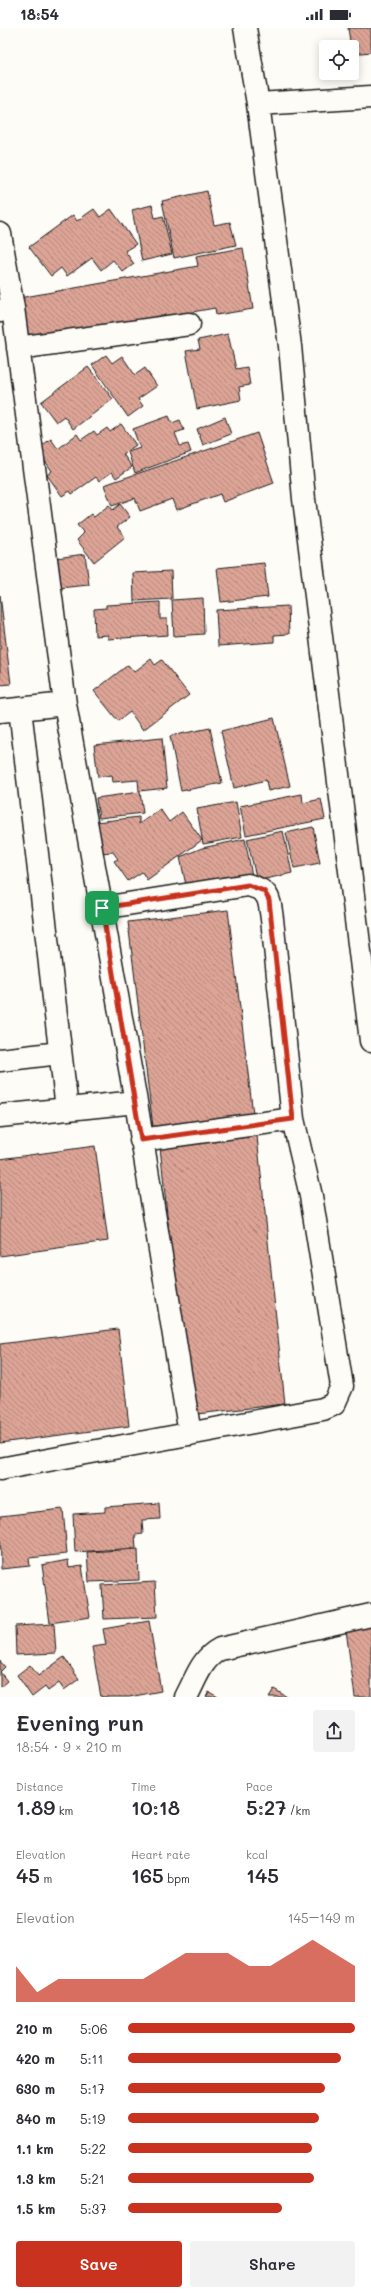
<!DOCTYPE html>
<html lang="en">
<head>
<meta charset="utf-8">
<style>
	body { margin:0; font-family:Mali,sans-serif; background:#f2f2f3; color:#2b2b33; height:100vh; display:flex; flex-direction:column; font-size:15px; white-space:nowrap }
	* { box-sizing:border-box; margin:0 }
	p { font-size:13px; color:#7c7c81 }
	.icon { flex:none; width:22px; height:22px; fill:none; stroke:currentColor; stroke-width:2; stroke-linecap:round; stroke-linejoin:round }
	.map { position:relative; height:1669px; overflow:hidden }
	.drawer { display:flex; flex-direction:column; background:#fff; flex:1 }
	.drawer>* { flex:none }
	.tools { position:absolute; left:319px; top:12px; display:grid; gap:8px }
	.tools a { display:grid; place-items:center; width:40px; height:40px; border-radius:4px; background:#fff; box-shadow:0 2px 10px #0003; font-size:20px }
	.pin { position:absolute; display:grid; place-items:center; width:34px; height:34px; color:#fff; margin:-17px; border-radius:8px; box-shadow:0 2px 6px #0006 }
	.round { display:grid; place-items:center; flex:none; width:42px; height:42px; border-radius:4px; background:#f2f2f3 }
	.summary { display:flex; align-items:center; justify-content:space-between; height:68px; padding:0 16px }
	h1 { font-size:22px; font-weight:600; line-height:30px }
	.figures { display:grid; grid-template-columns:repeat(3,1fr); gap:6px; height:68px; padding:4px 16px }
	.figures div { display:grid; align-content:center }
	.figures b { font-size:20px; font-weight:600 }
	.figures small { font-size:11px; font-weight:400 }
	.figures p { font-size:11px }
	.chart { height:112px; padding:8px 16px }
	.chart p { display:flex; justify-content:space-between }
	.chart svg { width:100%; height:72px; margin-top:4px; fill:#c8321e; opacity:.7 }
	.button { display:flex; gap:8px; margin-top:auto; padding:8px 16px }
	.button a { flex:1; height:46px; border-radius:4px; background:#c8321e; color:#fff; font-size:16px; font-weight:600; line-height:46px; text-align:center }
	.button a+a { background:#f2f2f3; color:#2b2b33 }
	ul { padding:0 16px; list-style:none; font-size:13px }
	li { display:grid; grid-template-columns:64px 48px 1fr; align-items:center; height:30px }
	li i { height:10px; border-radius:5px; background:#c8321e }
	.status { display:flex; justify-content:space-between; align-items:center; height:28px; padding:0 20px; background:#fff; direction:ltr }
	.status svg { height:11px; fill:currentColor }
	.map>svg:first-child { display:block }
	.building { fill:url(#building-back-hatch); stroke:#1c1c1c }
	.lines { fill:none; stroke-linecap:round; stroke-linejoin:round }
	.minor-casing { stroke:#1c1c1c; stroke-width:25 }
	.minor { stroke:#fdfcf7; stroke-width:22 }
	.route-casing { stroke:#fff; stroke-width:8 }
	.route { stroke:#c8321e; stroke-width:5 }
</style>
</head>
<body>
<div class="status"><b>18:54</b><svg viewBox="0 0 49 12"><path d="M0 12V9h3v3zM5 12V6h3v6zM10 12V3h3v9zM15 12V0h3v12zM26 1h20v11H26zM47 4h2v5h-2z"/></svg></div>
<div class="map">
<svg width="371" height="1669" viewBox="0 0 371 1669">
	<defs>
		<pattern id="building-back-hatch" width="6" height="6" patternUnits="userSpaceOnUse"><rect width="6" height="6" fill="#dca496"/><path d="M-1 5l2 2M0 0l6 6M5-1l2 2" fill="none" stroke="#b2857a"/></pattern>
	</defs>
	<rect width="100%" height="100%" fill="#fdfcf7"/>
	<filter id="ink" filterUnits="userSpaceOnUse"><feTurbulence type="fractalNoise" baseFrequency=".025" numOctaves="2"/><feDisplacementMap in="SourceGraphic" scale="8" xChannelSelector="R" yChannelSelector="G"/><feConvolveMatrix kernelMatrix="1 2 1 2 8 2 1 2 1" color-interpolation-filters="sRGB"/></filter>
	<g filter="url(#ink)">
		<!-- building -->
		<path class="building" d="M 348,0 L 371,0 L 371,24 L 352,26 Z
			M 207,163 L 214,197 L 230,194 L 236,217 L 174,230 L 162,173 Z
			M 152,177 L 155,190 L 163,188 L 172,226 L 142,233 L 132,182 Z
			M 94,181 L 100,189 L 111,181 L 136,216 L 125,223 L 134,236 L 123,244 L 113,232 L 101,242 L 92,230 L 67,248 L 61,240 L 51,248 L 29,219 L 73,187 L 77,193 Z
			M 243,220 L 253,281 L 216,287 L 215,280 L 26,313 L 19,270 L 198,238 L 196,228 Z
			M 228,306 L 236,341 L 247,339 L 250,357 L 239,359 L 241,372 L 197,381 L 186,323 L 200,321 L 198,312 Z
			M 106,327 L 112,335 L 122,328 L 135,347 L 145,340 L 157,358 L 138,371 L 143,378 L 128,389 L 92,337 Z
			M 88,339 L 113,371 L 73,401 L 64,388 L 56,394 L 41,374 Z
			M 169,388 L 172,395 L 180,392 L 184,402 L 175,405 L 180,418 L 188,416 L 191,424 L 135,445 L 128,424 L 140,420 L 133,401 Z
			M 225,389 L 231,406 L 203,417 L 197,401 Z
			M 121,396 L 136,417 L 123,426 L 132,439 L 116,450 L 112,444 L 99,453 L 96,449 L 72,466 L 70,463 L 62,468 L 47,447 L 52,443 L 37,421 L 51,411 L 58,421 L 77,406 L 81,412 L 94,403 L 97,407 L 107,400 L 110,404 Z
			M 257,405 L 274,455 L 223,474 L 220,466 L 176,482 L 172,471 L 140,483 L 135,470 L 112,478 L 104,457 Z
			M 120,476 L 130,489 L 117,499 L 125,509 L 94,534 L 77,512 L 84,505 L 77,497 L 91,486 L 94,489 L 109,477 L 113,482 Z
			M 85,526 L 89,557 L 59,560 L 56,530 Z
			M 264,535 L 268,569 L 221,574 L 217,540 Z
			M 171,543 L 172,571 L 134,573 L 133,545 Z
			M 0,567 L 11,656 L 0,657 Z
			M 203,570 L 204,606 L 174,608 L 172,572 Z
			M 160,574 L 160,591 L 167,591 L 168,607 L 108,611 L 108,607 L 95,608 L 94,581 L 106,580 L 106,577 Z
			M 288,578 L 289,606 L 274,607 L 274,614 L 218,618 L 216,582 Z
			M 151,631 L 155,637 L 162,632 L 189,667 L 143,702 L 130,684 L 118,693 L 94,663 L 128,637 L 134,644 Z
			M 274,690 L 290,758 L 268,763 L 266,752 L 234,760 L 221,703 Z
			M 210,700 L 222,755 L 181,763 L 170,708 Z
			M 162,710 L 167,760 L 139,763 L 138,752 L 113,754 L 112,747 L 98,749 L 94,717 Z
			M 140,764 L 143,785 L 99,790 L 96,770 Z
			M 302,766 L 303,775 L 321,771 L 325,791 L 246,807 L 240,778 Z
			M 236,774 L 242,809 L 203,816 L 197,781 Z
			M 160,781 L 169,794 L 182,784 L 202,812 L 147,852 L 142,844 L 128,853 L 114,833 L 118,831 L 113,824 L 99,825 L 96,794 L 139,789 L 139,796 Z
			M 313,799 L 320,835 L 294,840 L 286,805 Z
			M 283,803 L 292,845 L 257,853 L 247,811 Z
			M 245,811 L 252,848 L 187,862 L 180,829 L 202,820 Z
			M 228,882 L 253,1086 L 153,1099 L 128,894 Z
			M 257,1108 L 285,1376 L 188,1387 L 160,1119 Z
			M 95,1118 L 108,1213 L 0,1228 L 0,1131 Z
			M 118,1301 L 129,1398 L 0,1415 L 0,1316 Z
			M 159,1475 L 160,1491 L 142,1492 L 143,1506 L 135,1507 L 136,1520 L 75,1524 L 73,1486 L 105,1484 L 105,1479 Z
			M 63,1481 L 67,1526 L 29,1530 L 30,1538 L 1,1541 L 0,1488 Z
			M 138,1521 L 139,1552 L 89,1554 L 87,1524 Z
			M 68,1532 L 69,1540 L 82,1538 L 90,1589 L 50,1595 L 42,1537 Z
			M 155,1554 L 157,1589 L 104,1591 L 102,1557 Z
			M 149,1593 L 161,1663 L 129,1669 L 101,1669 L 92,1619 L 106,1617 L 103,1601 Z
			M 54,1596 L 56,1625 L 16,1627 L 15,1598 Z
			M 371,1598 L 371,1669 L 355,1669 L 346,1602 Z
			M 64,1629 L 79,1651 L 64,1662 L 59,1655 L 48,1663 L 45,1659 L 32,1669 L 17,1647 L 30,1637 L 38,1648 Z
			M 0,1633 L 5,1639 L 0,1644 Z
			M 0,1644 L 7,1653 L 0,1659 Z
			M 274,1661 L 287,1669 L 269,1669 Z
			M 209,1664 L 218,1669 L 206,1669 Z"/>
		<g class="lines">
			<defs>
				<path id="minor" d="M 245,0 L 258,76 L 290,318 L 304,471 L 371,1013
					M 258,76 L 371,69
					M 0,206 L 13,280
					M 0,283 L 13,280 L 65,676 L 136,1074 L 190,1406
					M 18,320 L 189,296
					M 20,681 L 67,1081
					M 0,683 L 65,676
					M 0,1032 L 60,1025
					M 0,1088 L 136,1074
					M 141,1112 L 293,1091
					M 0,1441 L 323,1381 L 334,1376 L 342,1358 L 311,1168 L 293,1091 L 272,891 C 269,870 270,863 248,857 L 102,880
					M 186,1669 C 196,1651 201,1631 220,1621 L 371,1587"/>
			</defs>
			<!-- minor casing -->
			<use href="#minor" class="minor-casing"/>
			<!-- minor -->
			<use href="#minor" class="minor"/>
		</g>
	</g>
	<g class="lines" filter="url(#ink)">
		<defs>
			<path id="route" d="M 248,857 L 264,863 L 269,872 L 293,1091 L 141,1112 L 102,880 Z"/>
		</defs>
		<!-- route casing -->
		<use href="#route" class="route-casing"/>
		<!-- route -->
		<use href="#route" class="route"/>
	</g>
</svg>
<div class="tools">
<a><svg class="icon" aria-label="locate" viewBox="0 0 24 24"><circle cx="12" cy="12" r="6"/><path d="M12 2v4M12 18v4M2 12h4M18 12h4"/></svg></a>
</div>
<div class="pin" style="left:102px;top:880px;background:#1e9e55"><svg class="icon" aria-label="arrive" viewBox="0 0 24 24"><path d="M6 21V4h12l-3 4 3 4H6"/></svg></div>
</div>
<section class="drawer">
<div class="summary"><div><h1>Evening run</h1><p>18:54 · 9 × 210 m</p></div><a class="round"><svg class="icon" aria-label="share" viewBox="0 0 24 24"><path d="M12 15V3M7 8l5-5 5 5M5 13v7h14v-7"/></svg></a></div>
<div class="figures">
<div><p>Distance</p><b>1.89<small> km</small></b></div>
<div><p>Time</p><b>10:18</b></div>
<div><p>Pace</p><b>5:27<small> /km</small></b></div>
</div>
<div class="figures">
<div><p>Elevation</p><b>45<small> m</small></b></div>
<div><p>Heart rate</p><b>165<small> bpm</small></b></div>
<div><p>kcal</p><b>145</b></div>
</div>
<div class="chart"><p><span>Elevation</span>145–149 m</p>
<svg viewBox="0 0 160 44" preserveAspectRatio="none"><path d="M0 44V22L10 38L20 30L30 30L40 30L50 30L60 30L70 22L80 14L90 14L100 14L110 22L120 22L130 14L140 6L150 14L160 22V44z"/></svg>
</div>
<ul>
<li><b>210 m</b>5:06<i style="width:100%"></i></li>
<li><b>420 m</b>5:11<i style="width:94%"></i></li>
<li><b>630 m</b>5:17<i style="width:87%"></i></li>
<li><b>840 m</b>5:19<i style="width:84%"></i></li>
<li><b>1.1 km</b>5:22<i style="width:81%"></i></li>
<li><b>1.3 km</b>5:21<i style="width:82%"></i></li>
<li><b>1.5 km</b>5:37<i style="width:68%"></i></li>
</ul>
<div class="button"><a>Save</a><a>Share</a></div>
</section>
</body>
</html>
